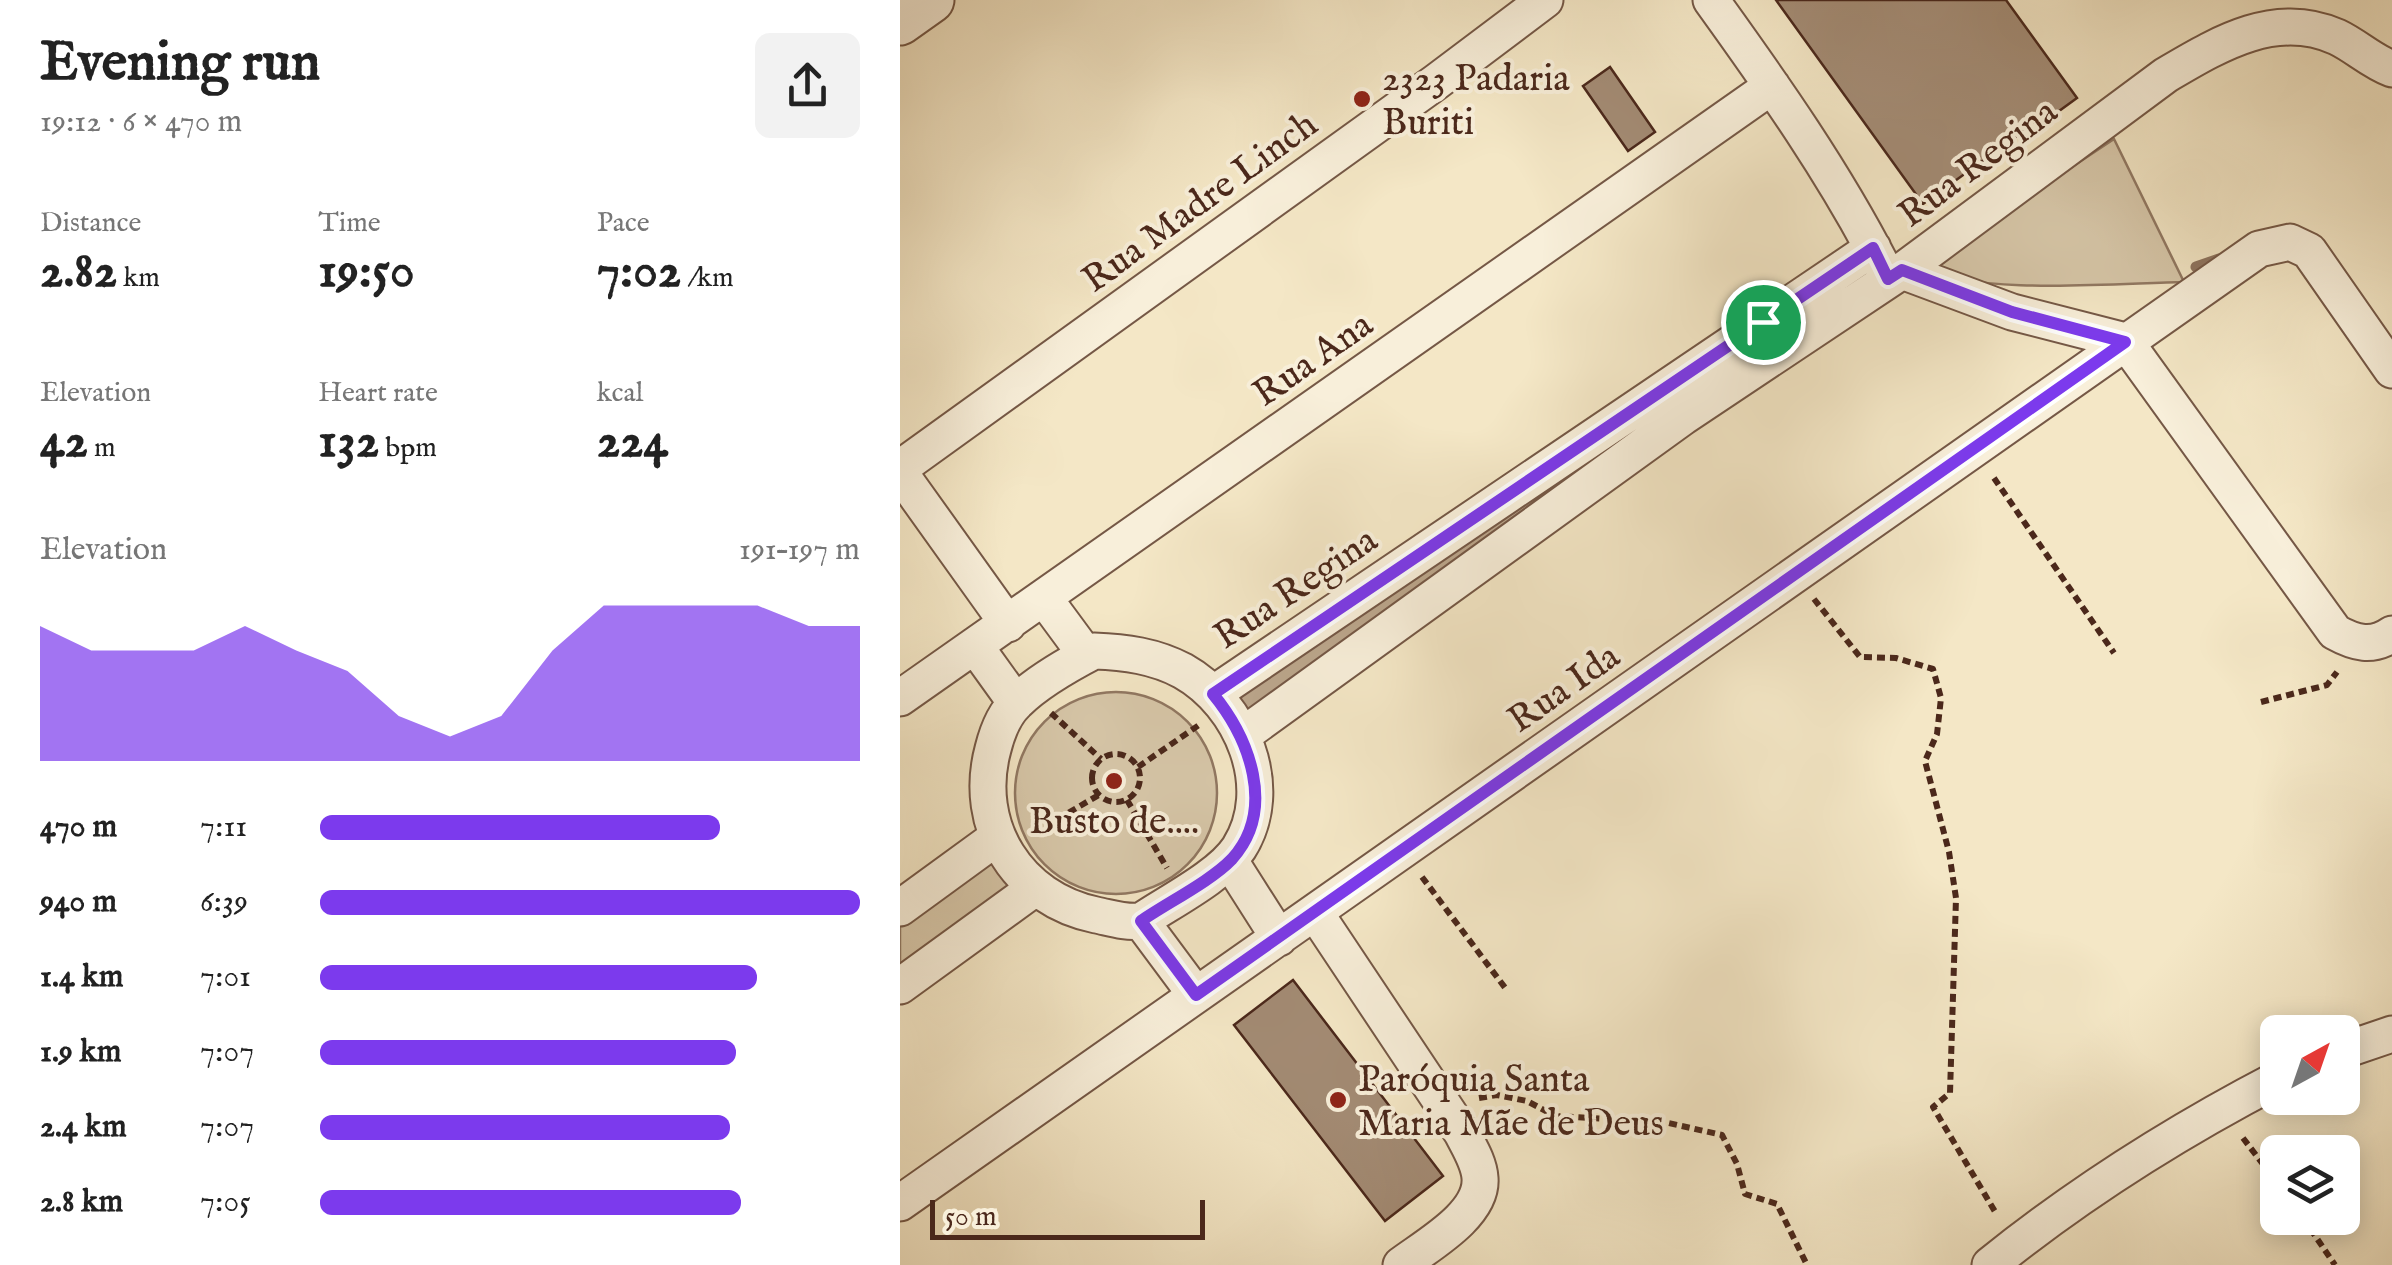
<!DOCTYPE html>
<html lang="en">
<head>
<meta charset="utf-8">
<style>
	body { margin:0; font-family:"IM FELL English",serif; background:#f2f2f2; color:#222; height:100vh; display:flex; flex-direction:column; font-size:38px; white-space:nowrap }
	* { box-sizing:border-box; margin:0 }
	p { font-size:32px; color:#767676 }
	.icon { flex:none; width:55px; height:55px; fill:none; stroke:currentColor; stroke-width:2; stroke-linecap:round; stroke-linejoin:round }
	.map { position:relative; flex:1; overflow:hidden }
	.drawer { display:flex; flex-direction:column; background:#fff; width:900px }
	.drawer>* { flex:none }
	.needle { width:65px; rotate:40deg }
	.tools { position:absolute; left:1360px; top:1015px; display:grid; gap:20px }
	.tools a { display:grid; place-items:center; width:100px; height:100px; border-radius:15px; background:#fff; box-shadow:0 5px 25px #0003; font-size:50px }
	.scale { position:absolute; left:30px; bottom:25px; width:275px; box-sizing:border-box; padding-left:10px; border:5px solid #4b281b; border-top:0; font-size:28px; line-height:35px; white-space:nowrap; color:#4b281b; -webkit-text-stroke:8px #f8efda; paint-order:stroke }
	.pin { position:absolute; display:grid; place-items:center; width:85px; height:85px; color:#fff; margin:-42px; border:5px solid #fff; border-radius:50%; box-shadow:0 2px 10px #0007 }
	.round { display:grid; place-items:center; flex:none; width:105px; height:105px; border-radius:15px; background:#f2f2f2 }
	.head { display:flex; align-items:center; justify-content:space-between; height:170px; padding:0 40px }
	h1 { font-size:55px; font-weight:800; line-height:75px }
	.metrics { display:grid; grid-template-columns:repeat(3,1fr); gap:15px; height:170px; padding:10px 40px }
	.metrics div { display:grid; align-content:center }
	.metrics b { font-size:50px; font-weight:800 }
	.metrics small { font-size:28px; font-weight:400 }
	.metrics p { font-size:28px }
	.chart { height:280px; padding:20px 40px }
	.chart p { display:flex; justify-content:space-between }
	.chart svg { width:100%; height:180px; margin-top:10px; fill:#7c3aed; opacity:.7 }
	ul { padding:0 40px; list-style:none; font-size:32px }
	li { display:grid; grid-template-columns:160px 120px 1fr; align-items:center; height:75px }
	li i { height:25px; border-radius:12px; background:#7c3aed }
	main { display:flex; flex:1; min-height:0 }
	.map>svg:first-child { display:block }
	.green { fill:#d7c7a9; stroke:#917862; stroke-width:2.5 }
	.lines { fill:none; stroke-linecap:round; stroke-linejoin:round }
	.stream { stroke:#8e745f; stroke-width:11 }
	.canal { stroke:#bba68c; stroke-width:38 }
	.building { fill:#a38b74; stroke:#4b281b; stroke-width:2.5 }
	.minor-casing { stroke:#755846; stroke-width:39 }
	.tertiary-casing { stroke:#755846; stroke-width:49 }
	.path { stroke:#4b281b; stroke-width:6; stroke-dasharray:8 5; stroke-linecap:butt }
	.minor { stroke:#f8efda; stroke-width:35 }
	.tertiary { stroke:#f8efda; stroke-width:45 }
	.route-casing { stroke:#fff; stroke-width:20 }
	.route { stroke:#7c3aed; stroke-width:12 }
	.poi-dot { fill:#8f2418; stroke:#f8efda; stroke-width:4 }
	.labels { text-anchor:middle; stroke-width:8; stroke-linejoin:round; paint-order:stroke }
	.poi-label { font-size:38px; fill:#4b281b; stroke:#f8efda; text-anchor:start }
	.street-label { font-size:38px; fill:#4b281b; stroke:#f8efda }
</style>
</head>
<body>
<main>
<section class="drawer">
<div class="head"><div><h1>Evening run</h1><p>19:12 · 6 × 470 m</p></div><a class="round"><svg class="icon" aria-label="share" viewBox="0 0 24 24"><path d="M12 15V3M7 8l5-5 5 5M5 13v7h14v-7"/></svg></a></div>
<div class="metrics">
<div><p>Distance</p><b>2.82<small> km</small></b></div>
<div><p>Time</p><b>19:50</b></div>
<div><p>Pace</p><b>7:02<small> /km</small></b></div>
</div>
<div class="metrics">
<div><p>Elevation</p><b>42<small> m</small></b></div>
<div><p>Heart rate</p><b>132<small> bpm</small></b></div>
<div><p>kcal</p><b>224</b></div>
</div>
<div class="chart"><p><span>Elevation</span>191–197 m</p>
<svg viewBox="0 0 160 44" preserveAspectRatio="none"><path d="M0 44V11L10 17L20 17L30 17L40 11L50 17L60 22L70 33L80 38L90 33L100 17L110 6L120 6L130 6L140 6L150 11L160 11V44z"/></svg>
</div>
<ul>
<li><b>470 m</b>7:11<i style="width:74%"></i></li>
<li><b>940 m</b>6:39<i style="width:100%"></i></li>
<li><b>1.4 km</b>7:01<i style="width:81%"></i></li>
<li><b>1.9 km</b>7:07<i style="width:77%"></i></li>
<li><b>2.4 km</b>7:07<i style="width:76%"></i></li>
<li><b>2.8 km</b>7:05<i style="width:78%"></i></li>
</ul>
</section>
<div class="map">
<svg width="1492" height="1265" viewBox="0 0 1492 1265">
	<rect width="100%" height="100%" fill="#f4e7c6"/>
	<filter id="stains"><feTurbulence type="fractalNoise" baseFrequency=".002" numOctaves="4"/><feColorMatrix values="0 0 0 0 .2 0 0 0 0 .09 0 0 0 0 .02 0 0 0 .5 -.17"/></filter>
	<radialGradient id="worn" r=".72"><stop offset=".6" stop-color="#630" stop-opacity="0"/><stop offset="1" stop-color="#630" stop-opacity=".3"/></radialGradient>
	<!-- green -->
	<path class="green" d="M 1214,139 L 1284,282 C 1217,283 1078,296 1021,267 Z
		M115 793a101 101 0 1 1 202 0a101 101 0 1 1-202 0Z
		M 100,845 L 133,886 L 0,983 L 0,920 Z"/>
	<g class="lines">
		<!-- stream -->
		<path class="stream" d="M 1296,267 L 1319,259"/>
		<!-- canal -->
		<path class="canal" d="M 345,700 L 638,502"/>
	</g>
	<!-- building -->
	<path class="building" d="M 876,0 L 1106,0 L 1177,98 L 1148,119 L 1146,115 L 1023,204 Z
		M 710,67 L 755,132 L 728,151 L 683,86 Z
		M 393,980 L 543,1176 L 485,1221 L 334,1025 Z"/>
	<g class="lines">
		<defs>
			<path id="minor" d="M 811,0 C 873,86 935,174 983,268
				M 1002,271 L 1112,312 L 1225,341 L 1435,632 C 1455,643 1472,648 1492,634
				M 0,468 L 536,82 L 645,0
				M 0,473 L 108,624
				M 144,598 L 186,655
				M 75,646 L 116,703
				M 194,651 C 225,652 255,656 283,671 C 342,704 377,788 339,848 C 321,876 269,902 241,921 C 225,923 211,918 196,915 C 118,899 72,826 93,749 C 97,733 105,713 117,702 C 137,682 169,664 194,651 Z
				M 313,694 L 973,248
				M 0,698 L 872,86
				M 343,735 L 783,417 L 1002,271 L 1266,75 C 1317,45 1375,9 1437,37 C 1456,46 1471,61 1492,69
				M 330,861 L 379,938
				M 0,908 L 96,838
				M 416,914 L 562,1133 C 569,1147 579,1162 580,1178 C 583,1215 526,1246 501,1265
				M 241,921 L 296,995
				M 0,986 L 135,888
				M 1442,1051 L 1492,1034
				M 0,1203 L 1359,249 L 1390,242 L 1409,251 L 1492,370
				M 1090,1265 C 1178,1194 1278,1131 1378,1079"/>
			<path id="tertiary" d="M 0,22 L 31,0"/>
		</defs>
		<!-- minor casing -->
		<use href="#minor" class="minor-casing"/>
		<!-- tertiary casing -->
		<use href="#tertiary" class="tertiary-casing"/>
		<!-- path -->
		<path class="path" d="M 1094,478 L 1214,653
			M 914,599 L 960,657 L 996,658 L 1033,669 L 1041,698 L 1037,734 L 1025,761 L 1049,852 L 1056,898 L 1050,1093 L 1033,1107 L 1097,1215
			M 1361,702 L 1427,685 L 1437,672
			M 151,713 L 201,759
			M192 778a24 24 0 1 1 48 0a24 24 0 1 1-48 0Z
			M 238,767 L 299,725
			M 227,800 L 267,868
			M 135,832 L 199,795
			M 522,877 L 606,989
			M 579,1098 L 597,1095 L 627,1101 L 655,1116 L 764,1122 L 822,1135 L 837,1164 L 845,1194 L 877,1204 L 907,1265
			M 1343,1138 L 1378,1184
			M 1403,1218 L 1435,1265"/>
		<!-- minor -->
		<use href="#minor" class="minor"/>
		<!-- tertiary -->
		<use href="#tertiary" class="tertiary"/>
	</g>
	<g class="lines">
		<defs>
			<path id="route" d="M 973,248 L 988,279 L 1002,270 L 1112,312 L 1225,342 L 296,995 L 241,921 C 267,903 311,881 332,859 C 377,809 349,738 313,694 Z"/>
		</defs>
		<!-- route casing -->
		<use href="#route" class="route-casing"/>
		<!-- route -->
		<use href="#route" class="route"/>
	</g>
	<!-- markers -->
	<g class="poi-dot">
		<circle cx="462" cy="99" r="10"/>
		<circle cx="214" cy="781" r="10"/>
		<circle cx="438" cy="1100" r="10"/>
	</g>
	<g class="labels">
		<!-- poi labels -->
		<g class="poi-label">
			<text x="482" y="90">2323 Padaria<tspan x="482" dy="44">Buriti</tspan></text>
			<text x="214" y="833" text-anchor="middle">Busto de....</text>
			<text x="458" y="1091">Paróquia Santa<tspan x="458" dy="44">Maria Mãe de Deus</tspan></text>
		</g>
		<!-- street labels -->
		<g class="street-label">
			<text transform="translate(1077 162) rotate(-37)" y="13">Rua Regina</text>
			<text transform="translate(299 201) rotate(-36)" y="13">Rua Madre Linch</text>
			<text transform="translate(412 358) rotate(-35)" y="13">Rua Ana</text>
			<text transform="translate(395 587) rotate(-34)" y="13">Rua Regina</text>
			<text transform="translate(663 687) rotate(-35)" y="13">Rua Ida</text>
		</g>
	</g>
	<rect width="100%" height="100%" filter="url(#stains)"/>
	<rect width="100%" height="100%" fill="url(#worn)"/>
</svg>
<div class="tools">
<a><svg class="needle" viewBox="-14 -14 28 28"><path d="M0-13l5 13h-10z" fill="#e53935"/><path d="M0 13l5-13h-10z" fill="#767676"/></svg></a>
<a><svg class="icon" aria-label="layers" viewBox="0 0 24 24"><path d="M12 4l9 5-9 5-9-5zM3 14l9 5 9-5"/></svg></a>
</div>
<div class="scale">50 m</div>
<div class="pin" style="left:863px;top:322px;background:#1e9e55"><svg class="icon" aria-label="arrive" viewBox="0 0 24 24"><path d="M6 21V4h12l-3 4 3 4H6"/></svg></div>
</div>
</main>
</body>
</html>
